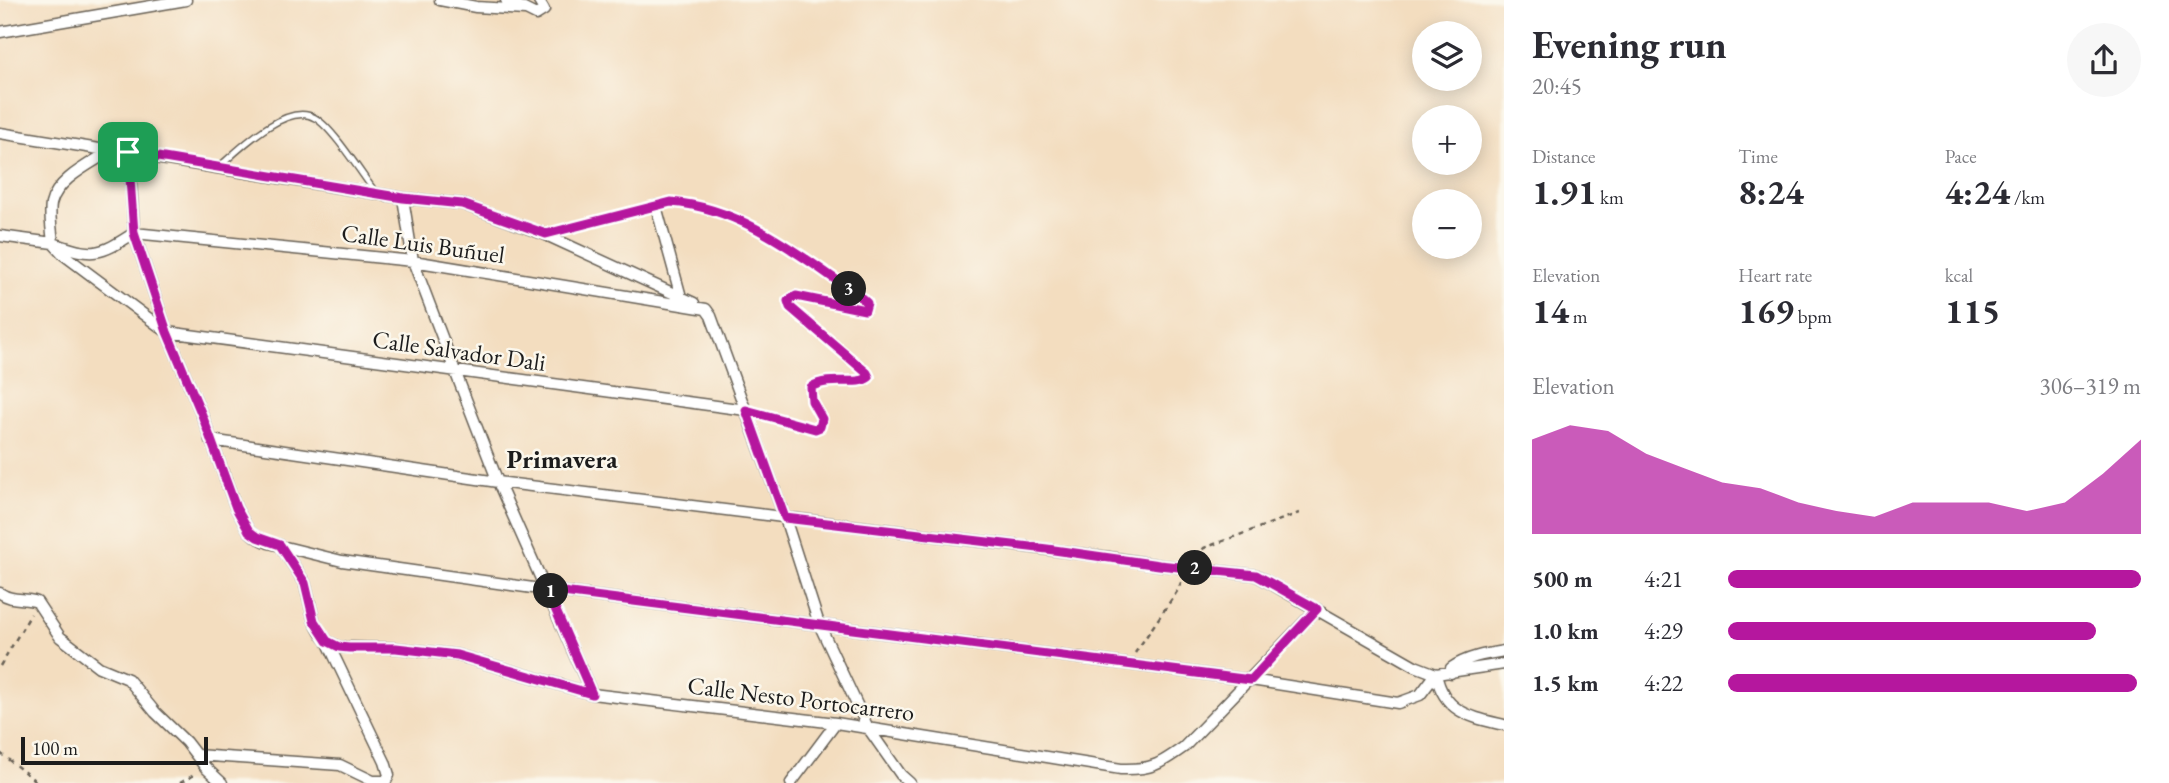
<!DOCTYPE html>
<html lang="en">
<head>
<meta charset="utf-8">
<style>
	body { margin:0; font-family:"EB Garamond",serif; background:#f7f7f7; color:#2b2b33; height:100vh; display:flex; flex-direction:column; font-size:26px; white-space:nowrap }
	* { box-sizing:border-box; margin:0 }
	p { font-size:23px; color:#7c7c81 }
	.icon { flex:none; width:38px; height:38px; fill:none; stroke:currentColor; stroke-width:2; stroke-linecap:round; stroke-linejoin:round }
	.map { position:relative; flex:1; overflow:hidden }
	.sheet { display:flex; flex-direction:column; background:#fff; width:665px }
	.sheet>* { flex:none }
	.controls { position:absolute; left:1412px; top:21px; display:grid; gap:14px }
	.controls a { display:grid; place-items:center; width:70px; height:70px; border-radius:50%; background:#fff; box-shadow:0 4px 18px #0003; font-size:35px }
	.scale { position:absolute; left:21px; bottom:18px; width:187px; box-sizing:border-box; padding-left:7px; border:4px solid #1c1c1c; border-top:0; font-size:19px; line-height:24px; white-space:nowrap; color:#1c1c1c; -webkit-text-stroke:5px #fbf7ec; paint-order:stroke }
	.pin { position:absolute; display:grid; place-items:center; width:60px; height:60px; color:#fff; margin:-30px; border-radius:14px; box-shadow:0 4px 10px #0006 }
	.km { position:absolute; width:35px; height:35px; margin:-18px; border-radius:50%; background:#222; color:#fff; font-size:19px; line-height:35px; text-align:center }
	.round { display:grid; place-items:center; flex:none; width:74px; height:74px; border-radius:37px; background:#f7f7f7 }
	.overview { display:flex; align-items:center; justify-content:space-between; height:119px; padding:0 28px }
	h1 { font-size:38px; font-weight:700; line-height:52px }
	.figures { display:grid; grid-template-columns:repeat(3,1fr); gap:10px; height:119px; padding:7px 28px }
	.figures div { display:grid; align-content:center }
	.figures b { font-size:35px; font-weight:700 }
	.figures small { font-size:19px; font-weight:400 }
	.figures p { font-size:19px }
	.chart { height:196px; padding:14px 28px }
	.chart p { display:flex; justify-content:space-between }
	.chart svg { width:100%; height:126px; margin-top:7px; fill:#b5179e; opacity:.7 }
	ul { padding:0 28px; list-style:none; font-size:23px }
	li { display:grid; grid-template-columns:112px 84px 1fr; align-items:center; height:52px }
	li i { height:18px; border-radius:9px; background:#b5179e }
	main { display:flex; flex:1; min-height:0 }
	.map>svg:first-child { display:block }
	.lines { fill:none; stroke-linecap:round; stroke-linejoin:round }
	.service-casing { stroke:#676055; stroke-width:8 }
	.minor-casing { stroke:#676055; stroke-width:13 }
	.path { stroke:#676055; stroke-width:2.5; stroke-dasharray:5 5; stroke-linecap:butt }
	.service { stroke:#fff; stroke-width:5 }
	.minor { stroke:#fff; stroke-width:10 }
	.route-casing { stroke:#fff; stroke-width:14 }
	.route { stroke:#b5179e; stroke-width:9 }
	.labels { text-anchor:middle; stroke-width:5; stroke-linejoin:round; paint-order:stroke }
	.street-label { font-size:24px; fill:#1c1c1c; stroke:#fbf7ec }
	.neighbourhood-label { font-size:26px; font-weight:bold; fill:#1c1c1c; stroke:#fbf7ec }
</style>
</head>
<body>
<main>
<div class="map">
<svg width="1504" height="783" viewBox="0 0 1504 783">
	<rect width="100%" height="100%" fill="#fbf7ec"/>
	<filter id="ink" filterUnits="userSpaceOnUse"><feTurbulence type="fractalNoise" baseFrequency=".0143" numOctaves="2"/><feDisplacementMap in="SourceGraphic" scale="14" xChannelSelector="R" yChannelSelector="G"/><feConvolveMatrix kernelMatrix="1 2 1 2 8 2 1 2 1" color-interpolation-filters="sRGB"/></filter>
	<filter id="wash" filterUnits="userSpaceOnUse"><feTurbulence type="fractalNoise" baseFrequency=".00686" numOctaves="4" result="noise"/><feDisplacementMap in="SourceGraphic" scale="28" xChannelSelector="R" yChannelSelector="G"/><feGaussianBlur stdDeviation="1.57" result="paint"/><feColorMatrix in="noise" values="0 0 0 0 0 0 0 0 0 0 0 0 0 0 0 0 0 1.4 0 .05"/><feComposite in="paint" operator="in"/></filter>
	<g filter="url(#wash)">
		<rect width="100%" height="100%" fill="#f3ddbf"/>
	</g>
	<g filter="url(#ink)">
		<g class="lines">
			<defs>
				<path id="service" d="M 219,167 C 238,150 287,101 315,118 C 333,128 362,175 376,193"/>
				<path id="minor" d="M 440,0 L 476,7 L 525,10
					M 506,0 L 536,15 L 544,10 L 538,0
					M 0,32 L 186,0
					M 0,133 L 403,198 L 462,204 L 546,235 L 694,303
					M 113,149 C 93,163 57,178 51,204 C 49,216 52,231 53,243 C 93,257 99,256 134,233 L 413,261 L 706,309
					M 129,152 L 134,233 L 167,332 L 202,415 L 236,508 L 249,531 L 256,537 L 269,543 L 342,561 L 547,590 L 1251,680 L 1398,703 L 1420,695 L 1436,674
					M 403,198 L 413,261 L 455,371 L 498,482 L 592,694
					M 656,206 L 681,297
					M 0,236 L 53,243 L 64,255 L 167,332 L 746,410
					M 706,309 L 711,316 L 785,518 L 819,624 L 868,728 L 901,775 L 910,783
					M 210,440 L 498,482 L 1108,557 L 1159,565 L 1256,575 L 1415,666 L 1436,674 L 1504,664
					M 280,545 L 305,583 L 314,621 L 320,632 L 327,641 L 339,647 L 396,648 L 457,655 L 592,694 L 836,723 L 1121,769 C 1152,770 1160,764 1184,747 L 1317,609
					M 0,593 C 13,602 25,597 37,602 L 60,637 L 99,667 L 128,679 L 155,712 L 186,742 L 206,768 L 222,783
					M 1451,673 L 1451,668 C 1467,657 1485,654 1504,651
					M 1436,674 C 1444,713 1471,717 1504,725
					M 196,755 L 340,765 L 373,781 L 386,781 L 389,775 L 385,762 L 327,641
					M 791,783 L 836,723"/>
			</defs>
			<!-- service casing -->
			<use href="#service" class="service-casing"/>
			<!-- minor casing -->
			<use href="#minor" class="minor-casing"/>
			<!-- path -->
			<path class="path" d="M 668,203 C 717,196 793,250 832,277 C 844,285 858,293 867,303 L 865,310 L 859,310 L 796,296 L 788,301 L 790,307 L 869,377 C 856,387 831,375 811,387 L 812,401 L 822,419 L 820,427 L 815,429 L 759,414
				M 563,230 L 644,209
				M 1196,557 L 1204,548 L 1299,513
				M 1135,653 L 1178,590 L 1182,580
				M 0,666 L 31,614
				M 0,753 L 38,783
				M 180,783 L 196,774"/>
			<!-- service -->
			<use href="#service" class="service"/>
			<!-- minor -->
			<use href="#minor" class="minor"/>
		</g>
	</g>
	<g class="lines" filter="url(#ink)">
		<defs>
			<path id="route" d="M 128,152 L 403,198 L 462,204 L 546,234 L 671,202 C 732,207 784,243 832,277 C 843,285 858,293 867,303 L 865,310 L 796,296 L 788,301 L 790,307 L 867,373 L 869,377 C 857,387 831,375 811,387 L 812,401 L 822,419 L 820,427 L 815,429 L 746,410 L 785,518 L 1047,549 L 1159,565 L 1256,575 L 1317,609 L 1251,680 L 547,590 L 592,694 L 457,655 L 396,648 L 349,648 L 339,647 L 327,641 L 314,621 L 305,583 L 280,545 L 257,537 L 249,531 L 236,508 L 202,415 L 167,332 L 134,233 Z"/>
		</defs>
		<!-- route casing -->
		<use href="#route" class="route-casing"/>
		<!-- route -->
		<use href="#route" class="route"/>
	</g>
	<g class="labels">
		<!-- street labels -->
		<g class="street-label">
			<text transform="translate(423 244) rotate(8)" y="8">Calle Luis Buñuel</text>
			<text transform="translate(459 351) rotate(8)" y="8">Calle Salvador Dali</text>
			<text transform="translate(801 699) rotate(7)" y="8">Calle Nesto Portocarrero</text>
		</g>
		<!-- neighbourhood labels -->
		<g class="neighbourhood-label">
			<text x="562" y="468">Primavera</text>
		</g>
	</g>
</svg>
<div class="controls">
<a><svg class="icon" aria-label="layers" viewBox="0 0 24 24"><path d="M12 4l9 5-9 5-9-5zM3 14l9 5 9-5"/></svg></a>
<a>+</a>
<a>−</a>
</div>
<div class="scale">100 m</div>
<div class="pin" style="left:128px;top:152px;background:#1e9e55"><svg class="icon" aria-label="arrive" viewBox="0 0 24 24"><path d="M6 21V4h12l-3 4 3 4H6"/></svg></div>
<b class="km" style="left:551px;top:591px">1</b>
<b class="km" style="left:1195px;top:568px">2</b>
<b class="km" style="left:849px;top:289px">3</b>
</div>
<section class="sheet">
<div class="overview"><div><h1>Evening run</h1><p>20:45</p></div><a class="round"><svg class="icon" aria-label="share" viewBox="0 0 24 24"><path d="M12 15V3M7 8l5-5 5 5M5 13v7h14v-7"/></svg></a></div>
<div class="figures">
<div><p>Distance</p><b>1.91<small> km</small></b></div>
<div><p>Time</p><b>8:24</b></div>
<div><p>Pace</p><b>4:24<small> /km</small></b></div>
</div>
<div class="figures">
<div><p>Elevation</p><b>14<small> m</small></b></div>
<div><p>Heart rate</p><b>169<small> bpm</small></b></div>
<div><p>kcal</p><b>115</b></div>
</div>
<div class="chart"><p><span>Elevation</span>306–319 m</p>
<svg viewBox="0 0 160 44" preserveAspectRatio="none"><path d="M0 44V11L10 6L20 8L30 16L40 21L50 26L60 28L70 33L80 36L90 38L100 33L110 33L120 33L130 36L140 33L150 23L160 11V44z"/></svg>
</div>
<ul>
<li><b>500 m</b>4:21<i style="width:100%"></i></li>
<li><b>1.0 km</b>4:29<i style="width:89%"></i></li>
<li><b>1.5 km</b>4:22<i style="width:99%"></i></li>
</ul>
</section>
</main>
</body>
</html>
